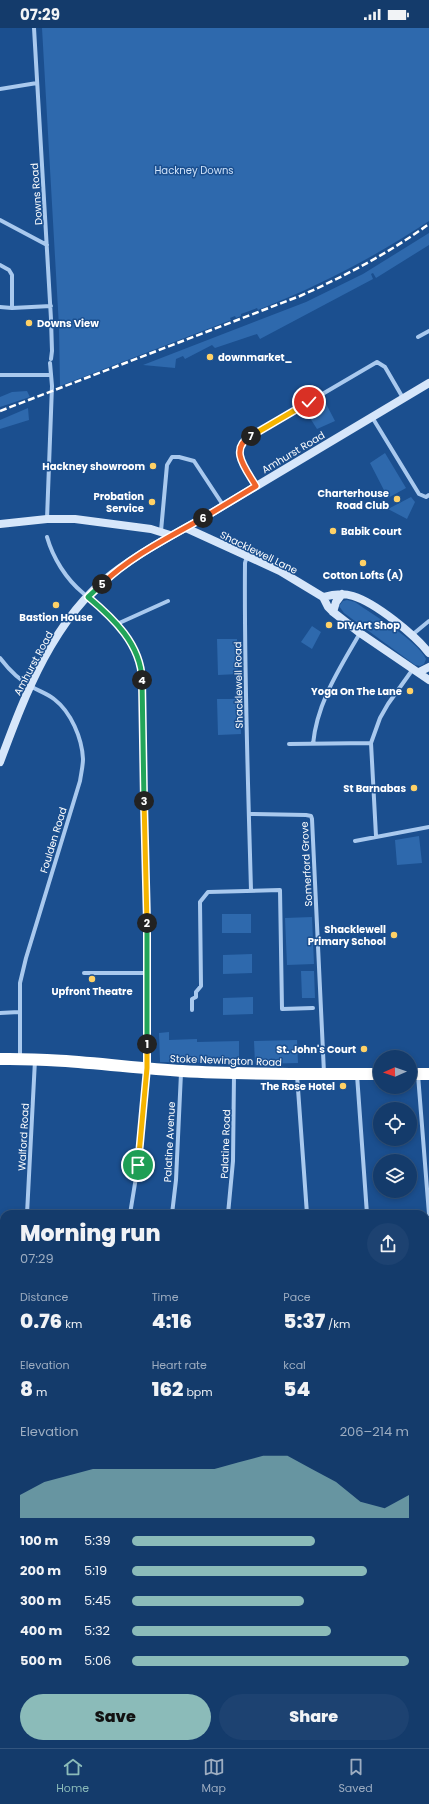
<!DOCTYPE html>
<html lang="en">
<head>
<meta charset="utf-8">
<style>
	body { margin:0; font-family:Poppins,sans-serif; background:#1d4271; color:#f1f3f6; height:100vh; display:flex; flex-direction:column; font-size:15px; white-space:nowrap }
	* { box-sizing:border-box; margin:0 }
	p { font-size:13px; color:#9dadc1 }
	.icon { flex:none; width:22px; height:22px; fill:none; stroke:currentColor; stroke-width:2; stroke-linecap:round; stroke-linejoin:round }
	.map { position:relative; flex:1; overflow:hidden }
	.sheet { position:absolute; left:0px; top:1182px; width:429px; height:538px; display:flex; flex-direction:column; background:#143b6b; border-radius:12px 12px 0 0; box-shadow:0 2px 6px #0003,0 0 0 1px #33557e }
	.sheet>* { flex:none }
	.needle { width:26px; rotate:268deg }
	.buttons { position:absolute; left:373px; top:1022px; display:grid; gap:8px }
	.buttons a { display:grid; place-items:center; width:44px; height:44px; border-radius:50%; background:#143b6b; box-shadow:0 2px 6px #0003,0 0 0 1px #33557e; font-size:20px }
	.pin { position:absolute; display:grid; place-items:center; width:34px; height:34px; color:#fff; margin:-17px; border:2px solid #fff; border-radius:50%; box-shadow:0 1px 4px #0007 }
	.km { position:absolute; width:20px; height:20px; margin:-10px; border-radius:50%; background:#222; color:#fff; font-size:11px; line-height:20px; text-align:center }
	.round { display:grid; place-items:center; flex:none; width:42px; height:42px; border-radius:21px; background:#1d4271 }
	.overview { display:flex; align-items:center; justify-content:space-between; height:68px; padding:0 20px }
	h1 { font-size:22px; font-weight:800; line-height:30px }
	.stats { display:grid; grid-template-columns:repeat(3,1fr); gap:6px; height:68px; padding:4px 20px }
	.stats div { display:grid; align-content:center }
	.stats b { font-size:20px; font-weight:800 }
	.stats small { font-size:11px; font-weight:400 }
	.stats p { font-size:11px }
	.chart { height:112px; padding:8px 20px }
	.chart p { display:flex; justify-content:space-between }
	.chart svg { width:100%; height:72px; margin-top:4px; fill:#8bbbb9; opacity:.7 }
	.button { display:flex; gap:8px; margin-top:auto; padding:8px 20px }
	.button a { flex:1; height:46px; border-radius:24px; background:#8bbbb9; color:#111; font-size:16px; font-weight:800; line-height:46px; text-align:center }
	.button a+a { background:#1d4271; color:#f1f3f6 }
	ul { padding:0 20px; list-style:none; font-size:13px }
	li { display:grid; grid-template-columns:64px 48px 1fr; align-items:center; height:30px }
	li i { height:10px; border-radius:5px; background:#8bbbb9 }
	.status { display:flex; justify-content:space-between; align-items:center; height:28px; padding:0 20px; background:#143b6b; direction:ltr }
	.status svg { height:11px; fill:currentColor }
	.tabs { display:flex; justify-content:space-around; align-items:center; height:56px; border-top:1px solid #33557e; background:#143b6b; font-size:11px; color:#9dadc1 }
	.tabs a { display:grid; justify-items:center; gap:2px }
	.tabs .current { color:#8bbbb9 }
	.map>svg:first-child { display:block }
	.green { fill:#2e69ad }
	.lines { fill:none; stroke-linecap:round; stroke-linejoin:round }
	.street { stroke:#a9c9ee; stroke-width:4 }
	.secondary { stroke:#d6e6fa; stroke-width:8 }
	.highway { stroke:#fff; stroke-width:12 }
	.rail { stroke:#fff; stroke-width:2.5; stroke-dasharray:7 3; stroke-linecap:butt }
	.split-1-casing { stroke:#fff; stroke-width:8 }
	.split-2-casing { stroke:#fff; stroke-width:8 }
	.split-3-casing { stroke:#fff; stroke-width:8 }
	.split-4-casing { stroke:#fff; stroke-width:8 }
	.split-5-casing { stroke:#fff; stroke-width:8 }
	.split-6-casing { stroke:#fff; stroke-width:8 }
	.split-7-casing { stroke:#fff; stroke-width:8 }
	.split-8-casing { stroke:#fff; stroke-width:8 }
	.split-1 { stroke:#f5b400; stroke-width:5 }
	.split-2 { stroke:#22a559; stroke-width:5 }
	.split-3 { stroke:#f5b400; stroke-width:5 }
	.split-4 { stroke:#22a559; stroke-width:5 }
	.split-5 { stroke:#22a559; stroke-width:5 }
	.split-6 { stroke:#f0652b; stroke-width:5 }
	.split-7 { stroke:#f0652b; stroke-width:5 }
	.split-8 { stroke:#f5b400; stroke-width:5 }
	.poi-dot { fill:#ffd166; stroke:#1b4f8f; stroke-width:1.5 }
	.labels { text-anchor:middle; stroke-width:3; stroke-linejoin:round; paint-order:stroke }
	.park-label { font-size:10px; fill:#cfe3fa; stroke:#1b4f8f }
	.street-label { font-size:10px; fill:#fff; stroke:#1b4f8f }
	.poi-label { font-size:10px; font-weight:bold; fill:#fff; stroke:#1b4f8f; text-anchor:end }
</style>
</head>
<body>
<div class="status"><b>07:29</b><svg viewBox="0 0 49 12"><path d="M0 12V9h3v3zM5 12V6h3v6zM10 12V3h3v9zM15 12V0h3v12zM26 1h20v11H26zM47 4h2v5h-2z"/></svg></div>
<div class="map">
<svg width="429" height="1720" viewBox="0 0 429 1720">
	<rect width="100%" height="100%" fill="#1b4f8f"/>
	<!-- green -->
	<path class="green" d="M 42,0 L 429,0 L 429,193 C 373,230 321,257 258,282 L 257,280 L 241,286 L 241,288 L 236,290 L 235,288 L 230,290 L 231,292 L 60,358 L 59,299 Z
		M 429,205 L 429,217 L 376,250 L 373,245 L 371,246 L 373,251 L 260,311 L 257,306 L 215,320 L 212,317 L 185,331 L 183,328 L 176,331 L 175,340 L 143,337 L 306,274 L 363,246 Z
		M 27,363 L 30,369 L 0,379 L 0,369 L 12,364 Z
		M 322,368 L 335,393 L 317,401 L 303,379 Z
		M 28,380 L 29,392 L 0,401 L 0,392 Z
		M 385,425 L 406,460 L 388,470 L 370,435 Z
		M 411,469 L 415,474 L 407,491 L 388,481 Z
		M 347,572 L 355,574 C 373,587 417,612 426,631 L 424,636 L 420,638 L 415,637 L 344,585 L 339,578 L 343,573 Z
		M 312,598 L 321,604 L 312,621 L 301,614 Z
		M 217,611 L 237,611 L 238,646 L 218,647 Z
		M 217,671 L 240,671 L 241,706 L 218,707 Z
		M 419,808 L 422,835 L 397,837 L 395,812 Z
		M 222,886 L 251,886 L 251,905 L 222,905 Z
		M 312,889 L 314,936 L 287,937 L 285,890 Z
		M 252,926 L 252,945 L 223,946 L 223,927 Z
		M 314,943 L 315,970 L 302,970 L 301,943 Z
		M 253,969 L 253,986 L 223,987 L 223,970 Z
		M 169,1004 L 169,1012 L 197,1011 L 197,1014 L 239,1013 L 239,1035 L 160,1034 L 159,1005 Z
		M 297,1012 L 298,1035 L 255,1036 L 254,1013 Z
		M 425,1407 L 429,1407 L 429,1455 L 425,1455 Z
		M 146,1716 L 201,1716 L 201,1720 L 172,1720 Z"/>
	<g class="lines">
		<!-- street -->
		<path class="street" d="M 34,0 L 51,291 L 52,323 L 51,331
			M 0,61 L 37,55
			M 0,192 L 47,217
			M 0,237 L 9,242 L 12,247 L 12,280
			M 0,279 L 12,280 L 51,278
			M 418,309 L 429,303
			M 0,347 L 50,347
			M 372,389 L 419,466 L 426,469 L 429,467
			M 256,458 L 239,427 L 240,418 L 244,412 L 377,334 L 385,339 L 403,370
			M 47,491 L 52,358 L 50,335
			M 161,503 L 167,437 L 172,429 L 179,429 L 194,433 L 223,477
			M 47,509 C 53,530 66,551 83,565 C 92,573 103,580 111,589 C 128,605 137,626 142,648 L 147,940 L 147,1040 L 138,1137 L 130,1186
			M 247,528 L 245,535 C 244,644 248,753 251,862
			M 117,596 L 168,573
			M 412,607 L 429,593
			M 0,630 C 9,642 19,652 32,659 C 39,663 48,666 54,671 C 71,684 82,710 83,731 C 83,738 81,746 80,753 L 26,930 L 20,955 L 20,1029
			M 289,716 L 371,715
			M 313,716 C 317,674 340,640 360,605
			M 249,786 L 306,787 L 311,788 L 312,791 L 324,1045
			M 376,808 L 371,715 L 380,690 L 388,676 L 413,641
			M 355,813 L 429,799
			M 84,945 L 147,945
			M 192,982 L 192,971 L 196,969 L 196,964 L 201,958 L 200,874 L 208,864 L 280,862 L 282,981 L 313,980
			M 0,985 L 19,984
			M 297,1047 L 307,1186
			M 357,1047 L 367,1186
			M 418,1047 L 429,1186
			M 27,1186 L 35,1032
			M 172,1186 L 176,1152 L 181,1045
			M 228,1186 L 233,1133 L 234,1047
			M 0,1335 L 4,1335
			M 425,1396 L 429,1396
			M 0,1416 L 4,1416
			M 425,1494 L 429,1495
			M 0,1549 L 4,1549
			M 425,1583 L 429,1583
			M 0,1626 L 4,1626
			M 0,1709 L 4,1709
			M 104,1716 L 135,1720"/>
		<!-- secondary -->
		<path class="secondary" d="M 0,496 L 47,491 L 75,491 L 151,501 L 170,507
			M 186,500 L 280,543 L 323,569 L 328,579 L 333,584 L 360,605 L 429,652
			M 323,569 C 334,566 343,565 353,568 C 376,575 415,607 429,625
			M 333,584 L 336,574 L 342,566
			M 419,644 L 429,639
			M 0,734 C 25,667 53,591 112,546 C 142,523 175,506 208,487 L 429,355"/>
		<!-- highway -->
		<path class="highway" d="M 0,1031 C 61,1030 121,1039 182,1043 C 248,1047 314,1046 380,1046
			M 410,1046 L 429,1046"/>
		<!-- rail -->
		<path class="rail" d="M 0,383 L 300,268 C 345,248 389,225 429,196"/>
	</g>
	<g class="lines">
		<defs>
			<path id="split-1" d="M 138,1137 L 147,1040 L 147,1016"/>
			<path id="split-2" d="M 147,895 L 147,1016"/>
			<path id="split-3" d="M 144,773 L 147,895"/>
			<path id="split-4" d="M 142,652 L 144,773"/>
			<path id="split-5" d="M 102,556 L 88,569 C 113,590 141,616 142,652"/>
			<path id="split-6" d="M 102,556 C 131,528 168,510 203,490"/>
			<path id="split-7" d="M 203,490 L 256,458 C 246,441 228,421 251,408"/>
			<path id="split-8" d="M 251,408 L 309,374"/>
		</defs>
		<!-- split-1 casing -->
		<use href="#split-1" class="split-1-casing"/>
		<!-- split-2 casing -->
		<use href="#split-2" class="split-2-casing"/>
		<!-- split-3 casing -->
		<use href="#split-3" class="split-3-casing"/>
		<!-- split-4 casing -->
		<use href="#split-4" class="split-4-casing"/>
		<!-- split-5 casing -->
		<use href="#split-5" class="split-5-casing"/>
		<!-- split-6 casing -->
		<use href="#split-6" class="split-6-casing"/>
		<!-- split-7 casing -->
		<use href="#split-7" class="split-7-casing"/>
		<!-- split-8 casing -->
		<use href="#split-8" class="split-8-casing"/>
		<!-- split-1 -->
		<use href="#split-1" class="split-1"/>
		<!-- split-2 -->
		<use href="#split-2" class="split-2"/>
		<!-- split-3 -->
		<use href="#split-3" class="split-3"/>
		<!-- split-4 -->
		<use href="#split-4" class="split-4"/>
		<!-- split-5 -->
		<use href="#split-5" class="split-5"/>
		<!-- split-6 -->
		<use href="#split-6" class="split-6"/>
		<!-- split-7 -->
		<use href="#split-7" class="split-7"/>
		<!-- split-8 -->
		<use href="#split-8" class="split-8"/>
	</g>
	<!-- markers -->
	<g class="poi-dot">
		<circle cx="29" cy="295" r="4"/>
		<circle cx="210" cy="329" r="4"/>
		<circle cx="153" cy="438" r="4"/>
		<circle cx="397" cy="471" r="4"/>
		<circle cx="152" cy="474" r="4"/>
		<circle cx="333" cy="503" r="4"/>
		<circle cx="363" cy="535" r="4"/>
		<circle cx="56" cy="577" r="4"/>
		<circle cx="329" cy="597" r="4"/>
		<circle cx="410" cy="663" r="4"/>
		<circle cx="414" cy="760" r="4"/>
		<circle cx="394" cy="907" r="4"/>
		<circle cx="92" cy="951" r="4"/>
		<circle cx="364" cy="1021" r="4"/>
		<circle cx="343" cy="1058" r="4"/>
	</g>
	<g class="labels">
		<!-- park labels -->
		<g class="park-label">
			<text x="194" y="146">Hackney Downs</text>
		</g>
		<!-- street labels -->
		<g class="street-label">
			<text transform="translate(36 166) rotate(-94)" y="4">Downs Road</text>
			<text transform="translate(293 424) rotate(-31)" y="4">Amhurst Road</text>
			<text transform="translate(259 524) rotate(26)" y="4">Shacklewell Lane</text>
			<text transform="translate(33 635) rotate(-62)" y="4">Amhurst Road</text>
			<text transform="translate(238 657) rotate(-91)" y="4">Shacklewell Road</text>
			<text transform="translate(53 812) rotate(-73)" y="4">Foulden Road</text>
			<text transform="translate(306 836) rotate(-93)" y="4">Somerford Grove</text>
			<text transform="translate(226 1032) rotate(2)" y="4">Stoke Newington Road</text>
			<text transform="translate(23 1109) rotate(-87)" y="4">Walford Road</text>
			<text transform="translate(169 1114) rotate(-87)" y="4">Palatine Avenue</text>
			<text transform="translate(225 1116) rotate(-88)" y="4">Palatine Road</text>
		</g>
		<!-- poi labels -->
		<g class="poi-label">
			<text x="37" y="299" text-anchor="start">Downs View</text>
			<text x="218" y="333" text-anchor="start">downmarket_</text>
			<text x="145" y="442">Hackney showroom</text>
			<text x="389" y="469">Charterhouse<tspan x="389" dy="12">Road Club</tspan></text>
			<text x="144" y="472">Probation<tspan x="144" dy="12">Service</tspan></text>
			<text x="341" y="507" text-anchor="start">Babik Court</text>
			<text x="363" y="551" text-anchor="middle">Cotton Lofts (A)</text>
			<text x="56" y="593" text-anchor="middle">Bastion House</text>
			<text x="337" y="601" text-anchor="start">DIY Art Shop</text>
			<text x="402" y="667">Yoga On The Lane</text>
			<text x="406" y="764">St Barnabas</text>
			<text x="386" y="905">Shacklewell<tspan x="386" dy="12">Primary School</tspan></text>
			<text x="92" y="967" text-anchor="middle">Upfront Theatre</text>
			<text x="356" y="1025">St. John's Court</text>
			<text x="335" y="1062">The Rose Hotel</text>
		</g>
	</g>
</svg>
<div class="buttons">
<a><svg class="needle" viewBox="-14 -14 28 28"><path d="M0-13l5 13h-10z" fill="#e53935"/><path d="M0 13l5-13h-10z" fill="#9dadc1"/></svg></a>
<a><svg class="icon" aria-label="locate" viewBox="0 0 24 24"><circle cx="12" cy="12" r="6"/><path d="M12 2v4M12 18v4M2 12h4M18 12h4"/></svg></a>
<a><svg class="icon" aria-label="layers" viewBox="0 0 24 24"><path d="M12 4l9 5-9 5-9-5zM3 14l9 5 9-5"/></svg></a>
</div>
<div class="pin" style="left:138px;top:1137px;background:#1e9e55"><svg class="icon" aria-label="arrive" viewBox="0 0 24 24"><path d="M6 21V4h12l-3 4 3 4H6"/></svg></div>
<div class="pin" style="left:309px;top:374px;background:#d93025"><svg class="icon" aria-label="check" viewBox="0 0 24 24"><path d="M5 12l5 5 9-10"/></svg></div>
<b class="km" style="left:147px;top:1016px">1</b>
<b class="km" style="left:147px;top:895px">2</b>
<b class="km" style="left:144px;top:773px">3</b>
<b class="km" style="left:142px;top:652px">4</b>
<b class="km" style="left:102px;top:556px">5</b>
<b class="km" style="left:203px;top:490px">6</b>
<b class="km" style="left:251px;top:408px">7</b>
<section class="sheet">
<div class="overview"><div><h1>Morning run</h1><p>07:29</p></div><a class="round"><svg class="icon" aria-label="share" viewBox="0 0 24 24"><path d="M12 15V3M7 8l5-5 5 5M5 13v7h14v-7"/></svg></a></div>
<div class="stats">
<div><p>Distance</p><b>0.76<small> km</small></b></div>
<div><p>Time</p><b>4:16</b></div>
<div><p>Pace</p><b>5:37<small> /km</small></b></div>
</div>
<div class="stats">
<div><p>Elevation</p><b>8<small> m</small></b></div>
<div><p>Heart rate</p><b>162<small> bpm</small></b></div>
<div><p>kcal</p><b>54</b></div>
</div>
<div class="chart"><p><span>Elevation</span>206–214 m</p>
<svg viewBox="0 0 160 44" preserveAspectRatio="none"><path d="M0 44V30L10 22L20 18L30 14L40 14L50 14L60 14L70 14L80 14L90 10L100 6L110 6L120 14L130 22L140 34L150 38L160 30V44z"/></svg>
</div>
<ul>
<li><b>100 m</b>5:39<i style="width:66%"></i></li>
<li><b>200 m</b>5:19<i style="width:85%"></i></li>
<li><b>300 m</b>5:45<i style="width:62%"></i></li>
<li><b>400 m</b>5:32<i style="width:72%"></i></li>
<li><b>500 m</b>5:06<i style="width:100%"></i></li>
</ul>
<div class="button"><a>Save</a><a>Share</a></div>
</section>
</div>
<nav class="tabs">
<a class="current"><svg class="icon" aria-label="home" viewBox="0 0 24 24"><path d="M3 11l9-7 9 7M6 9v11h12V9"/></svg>Home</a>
<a><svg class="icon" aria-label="map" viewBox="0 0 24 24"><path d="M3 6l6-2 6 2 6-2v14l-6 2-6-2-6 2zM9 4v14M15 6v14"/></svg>Map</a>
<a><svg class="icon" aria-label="saved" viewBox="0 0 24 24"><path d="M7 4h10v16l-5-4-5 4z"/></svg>Saved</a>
</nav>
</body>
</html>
